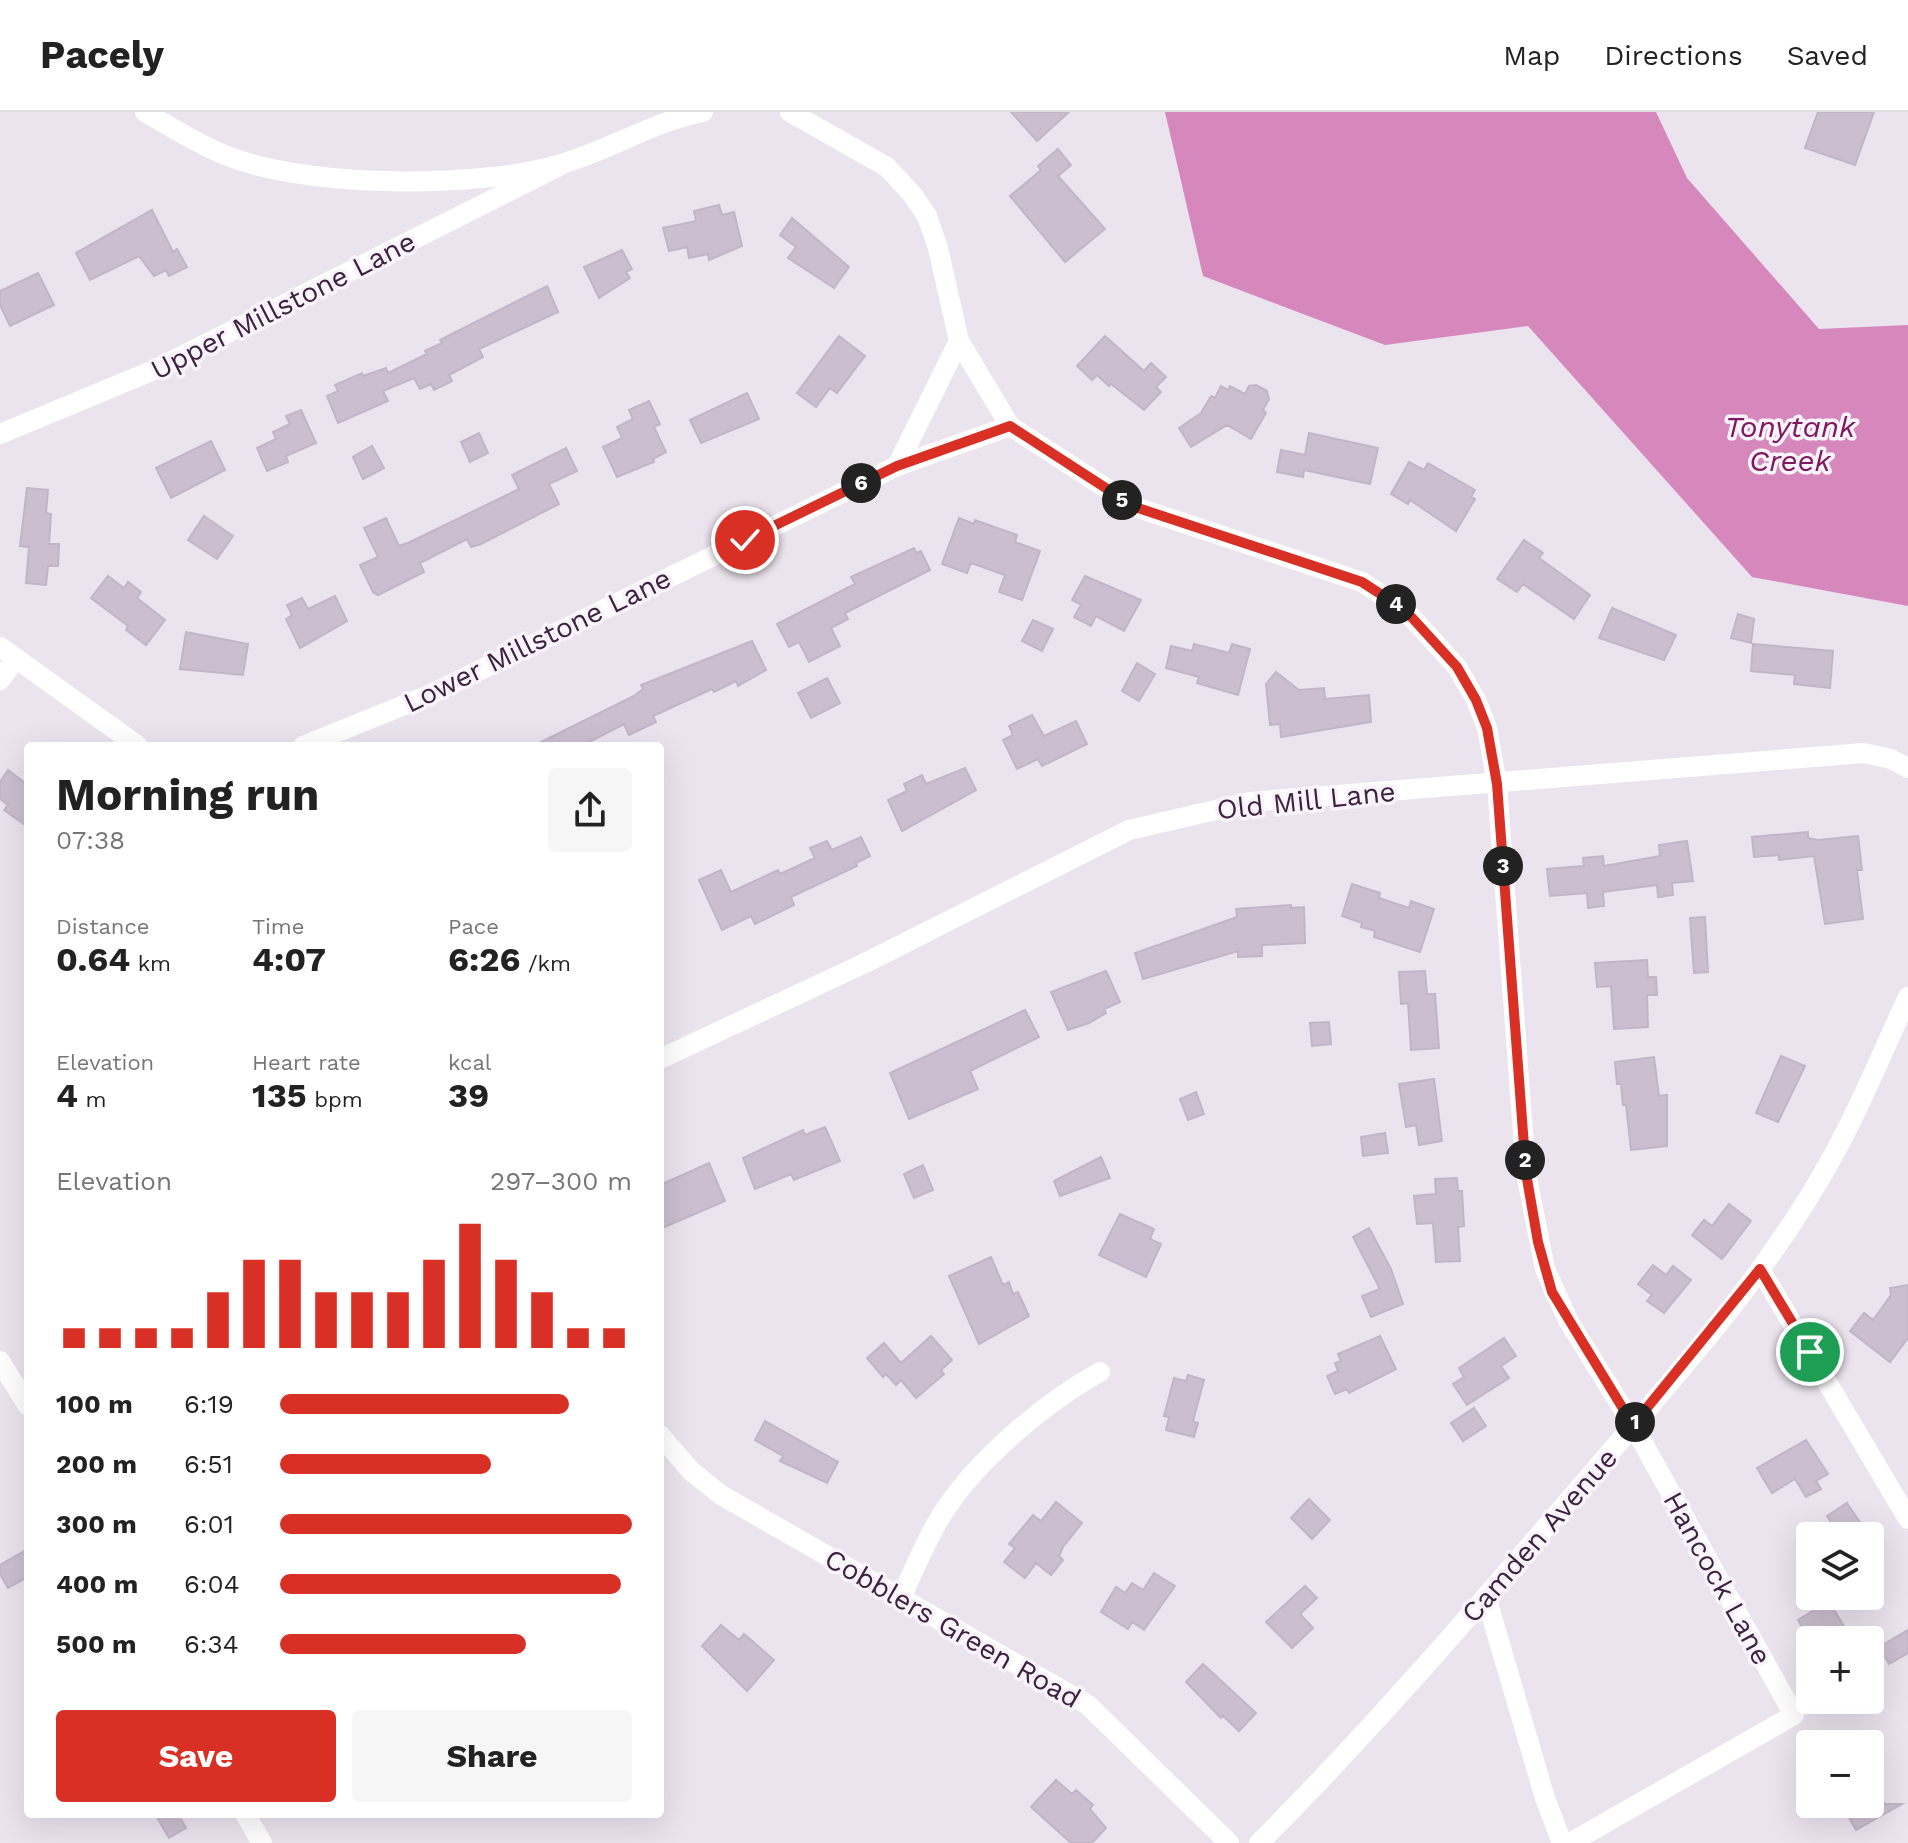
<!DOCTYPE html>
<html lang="en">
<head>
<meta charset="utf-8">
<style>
	body { margin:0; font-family:"Work Sans",sans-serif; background:#f6f6f6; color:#222; height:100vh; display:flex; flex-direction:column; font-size:30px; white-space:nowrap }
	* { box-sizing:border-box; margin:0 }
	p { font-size:26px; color:#767676 }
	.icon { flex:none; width:44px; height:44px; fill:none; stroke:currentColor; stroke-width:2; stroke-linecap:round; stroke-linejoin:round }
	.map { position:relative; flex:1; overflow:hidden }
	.details { position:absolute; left:24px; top:630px; width:640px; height:1076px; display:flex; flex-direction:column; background:#fff; border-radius:8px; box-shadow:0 8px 32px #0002 }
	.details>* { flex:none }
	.buttons { position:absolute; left:1796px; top:1410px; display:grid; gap:16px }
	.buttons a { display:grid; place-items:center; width:88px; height:88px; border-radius:8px; background:#fff; box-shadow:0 8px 32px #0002; font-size:40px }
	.pin { position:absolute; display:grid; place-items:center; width:68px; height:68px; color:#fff; margin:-34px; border:4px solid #fff; border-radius:50%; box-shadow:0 2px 8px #0007 }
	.km { position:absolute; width:40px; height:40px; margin:-20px; border-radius:50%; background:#222; color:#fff; font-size:22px; line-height:40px; text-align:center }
	.round { display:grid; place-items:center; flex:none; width:84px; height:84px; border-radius:8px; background:#f6f6f6 }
	.summary { display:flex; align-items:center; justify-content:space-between; height:136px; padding:0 32px }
	h1 { font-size:44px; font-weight:700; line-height:60px }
	.figures { display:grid; grid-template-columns:repeat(3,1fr); gap:12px; height:136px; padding:8px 32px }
	.figures div { display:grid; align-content:center }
	.figures b { font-size:34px; font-weight:700 }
	.figures small { font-size:22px; font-weight:400 }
	.figures p { font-size:22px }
	.chart { height:224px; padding:16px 32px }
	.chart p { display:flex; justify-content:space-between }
	.chart svg { width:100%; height:144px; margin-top:8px; stroke:#d93025; stroke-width:6 }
	.cta { display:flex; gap:16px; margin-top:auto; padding:16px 32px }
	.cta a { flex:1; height:92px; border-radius:8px; background:#d93025; color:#fff; font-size:32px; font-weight:700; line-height:92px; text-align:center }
	.cta a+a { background:#f6f6f6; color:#222 }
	ul { padding:0 32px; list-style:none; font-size:26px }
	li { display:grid; grid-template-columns:128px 96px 1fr; align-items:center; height:60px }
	li i { height:20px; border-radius:10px; background:#d93025 }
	header { display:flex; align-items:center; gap:48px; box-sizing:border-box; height:112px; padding:0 40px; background:#fff; border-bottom:2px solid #e0e0e0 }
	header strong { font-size:38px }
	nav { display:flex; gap:44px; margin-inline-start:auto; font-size:28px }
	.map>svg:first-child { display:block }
	.water { fill:#d688bd }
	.building { fill:#cbbfcf; stroke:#c3b5c8; stroke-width:2 }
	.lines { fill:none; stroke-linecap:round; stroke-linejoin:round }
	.minor { stroke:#fff; stroke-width:20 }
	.route-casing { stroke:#fff; stroke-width:16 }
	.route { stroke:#d93025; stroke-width:10 }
	.labels { text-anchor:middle; stroke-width:7; stroke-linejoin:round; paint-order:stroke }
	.street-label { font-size:28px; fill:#3e2141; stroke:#f8f4fa }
	.water-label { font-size:30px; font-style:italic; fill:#81175e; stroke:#f8f4fa }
</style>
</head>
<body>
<header>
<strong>Pacely</strong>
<nav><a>Map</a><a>Directions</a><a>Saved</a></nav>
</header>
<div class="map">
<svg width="1908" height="1731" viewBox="0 0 1908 1731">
	<rect width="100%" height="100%" fill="#ebe3ee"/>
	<!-- water -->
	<path class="water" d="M 1165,0 L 1656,0 L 1687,66 L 1819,217 L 1908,213 L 1908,494 L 1752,465 L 1528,214 L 1385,233 L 1203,164 Z"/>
	<!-- building -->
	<path class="building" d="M 1011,0 L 1069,0 L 1037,29 Z
		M 1818,0 L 1874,0 L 1855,53 L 1805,36 Z
		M 1058,37 L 1071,53 L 1058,64 L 1105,117 L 1065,150 L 1010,84 L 1041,58 L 1038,54 Z
		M 719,93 L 722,103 L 734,100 L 742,134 L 709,148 L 708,142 L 689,146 L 687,135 L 669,139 L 663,116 L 696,109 L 694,99 Z
		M 152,98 L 173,140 L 177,137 L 187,155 L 169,164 L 166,158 L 154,164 L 139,144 L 90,168 L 76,141 Z
		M 792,106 L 849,155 L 834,176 L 788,146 L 796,135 L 780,123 Z
		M 622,138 L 632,157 L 626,160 L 630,166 L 599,186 L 584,155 Z
		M 38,161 L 54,193 L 10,214 L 0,193 L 0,179 Z
		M 547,174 L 558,200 L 479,237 L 483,245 L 449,263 L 452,269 L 434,278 L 431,272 L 420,277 L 414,266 L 383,279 L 388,289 L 338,311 L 327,284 L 338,279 L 335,273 L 362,261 L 363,264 L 386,256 L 388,261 L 427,242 L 425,239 L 442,231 L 440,228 Z
		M 839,224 L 865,244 L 837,281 L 830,276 L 816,295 L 797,281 Z
		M 1105,224 L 1144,259 L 1151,251 L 1166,265 L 1156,275 L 1161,280 L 1144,298 L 1111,272 L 1109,274 L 1097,263 L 1092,268 L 1077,254 Z
		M 1256,273 L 1267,279 L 1269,287 L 1263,298 L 1266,301 L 1251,327 L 1227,313 L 1191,335 L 1179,316 L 1201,301 L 1211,284 L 1215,286 L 1221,274 L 1228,278 L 1230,274 L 1245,282 L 1249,274 Z
		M 747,281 L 759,307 L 701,331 L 690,308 Z
		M 649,289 L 660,312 L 654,315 L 666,340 L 653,347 L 654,350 L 617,365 L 603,335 L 622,326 L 617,315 L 633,307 L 629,298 Z
		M 301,298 L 316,331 L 286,344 L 288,350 L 267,359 L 257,336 L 276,327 L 273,320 L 290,312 L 286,304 Z
		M 479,321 L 488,341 L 470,350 L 461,330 Z
		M 1309,321 L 1378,336 L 1370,372 L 1304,358 L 1303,365 L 1277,360 L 1281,338 L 1305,343 Z
		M 211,329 L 225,358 L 171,386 L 156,356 Z
		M 372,334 L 384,356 L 363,367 L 353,345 Z
		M 566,336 L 577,359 L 549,372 L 559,392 L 481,432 L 471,435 L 467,427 L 420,451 L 424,460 L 378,483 L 373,480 L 360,453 L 378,445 L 364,416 L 386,406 L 399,434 L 410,430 L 519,377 L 512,363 Z
		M 1409,350 L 1424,358 L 1428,351 L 1475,378 L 1471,385 L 1475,387 L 1456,419 L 1410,388 L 1408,392 L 1391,382 Z
		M 27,376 L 48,378 L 46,401 L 51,402 L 49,432 L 59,432 L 58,454 L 48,454 L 46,473 L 26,471 L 29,435 L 20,434 Z
		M 204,404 L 233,424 L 217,447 L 188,428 Z
		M 959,406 L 974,412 L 975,408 L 1017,423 L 1015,430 L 1040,439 L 1022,488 L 999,480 L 1005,463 L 971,451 L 967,461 L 942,452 Z
		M 1524,428 L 1543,441 L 1539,446 L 1590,483 L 1574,507 L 1523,472 L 1517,480 L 1497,467 Z
		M 914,436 L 916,441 L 921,439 L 930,458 L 845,501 L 848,507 L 831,516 L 840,534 L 809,550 L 799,530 L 789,535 L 777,512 L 855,472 L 851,465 Z
		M 108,464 L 124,476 L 128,470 L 141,480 L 137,486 L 165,508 L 146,533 L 126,518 L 128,514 L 91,486 Z
		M 1085,464 L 1141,488 L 1124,519 L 1096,504 L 1091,514 L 1074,505 L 1081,493 L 1072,488 Z
		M 335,484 L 347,509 L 300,536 L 286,507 L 292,503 L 287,493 L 302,486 L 308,497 Z
		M 1612,496 L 1676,523 L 1664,548 L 1599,526 Z
		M 1738,502 L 1754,507 L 1751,531 L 1731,526 Z
		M 1033,508 L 1053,517 L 1042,539 L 1022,529 Z
		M 186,520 L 248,532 L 243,563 L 180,557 Z
		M 752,529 L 766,558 L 738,574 L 736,569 L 714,580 L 712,577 L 653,604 L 656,610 L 629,623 L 624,612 L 589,630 L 591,634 L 533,634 L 634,584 L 643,577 L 641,573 Z
		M 1194,532 L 1229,541 L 1232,532 L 1250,537 L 1238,583 L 1197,571 L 1199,565 L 1166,556 L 1171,534 L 1192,539 Z
		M 1753,532 L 1833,539 L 1830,576 L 1794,572 L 1795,563 L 1751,559 Z
		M 1137,551 L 1155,562 L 1139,589 L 1122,579 Z
		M 1276,560 L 1299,578 L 1324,576 L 1325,587 L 1369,583 L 1371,610 L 1281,625 L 1280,612 L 1270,613 L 1266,572 Z
		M 827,566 L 840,591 L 811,606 L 798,581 Z
		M 1032,603 L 1044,624 L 1076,609 L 1087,632 L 1042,654 L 1038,647 L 1017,657 L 1003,628 L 1013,623 L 1009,614 Z
		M 965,656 L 976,678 L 902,719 L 888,688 L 907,679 L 904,672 L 922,663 L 926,672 Z
		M 8,658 L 28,673 L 28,715 L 4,698 L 8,693 L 0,687 L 0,670 Z
		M 1808,720 L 1808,726 L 1818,728 L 1858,724 L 1862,758 L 1857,758 L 1863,807 L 1825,812 L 1814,744 L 1779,748 L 1779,743 L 1754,745 L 1752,725 Z
		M 861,725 L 870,744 L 856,751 L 857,754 L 791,785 L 794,793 L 755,812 L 751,804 L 722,818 L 699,768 L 721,758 L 731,780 L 778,758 L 780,762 L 815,746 L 810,736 L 827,729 L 832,738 Z
		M 1687,729 L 1693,769 L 1672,771 L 1673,783 L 1658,785 L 1657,773 L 1603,780 L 1604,794 L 1588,796 L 1587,781 L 1550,784 L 1547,757 L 1584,754 L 1583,746 L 1603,744 L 1604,754 L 1660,744 L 1659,733 Z
		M 1352,772 L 1380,781 L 1379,786 L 1409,796 L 1411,789 L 1434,797 L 1420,840 L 1374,825 L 1375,819 L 1361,815 L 1362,811 L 1342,804 Z
		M 1291,793 L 1291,796 L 1304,795 L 1305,831 L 1262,833 L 1262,844 L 1238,845 L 1238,839 L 1143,867 L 1135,841 L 1237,805 L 1236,797 Z
		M 1705,805 L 1708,860 L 1694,861 L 1690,806 Z
		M 1647,848 L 1648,865 L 1656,865 L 1657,883 L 1647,883 L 1648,915 L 1614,917 L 1611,874 L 1597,875 L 1595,851 Z
		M 1106,859 L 1120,890 L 1104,897 L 1106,901 L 1089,911 L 1068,918 L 1051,880 Z
		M 1425,859 L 1427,882 L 1435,882 L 1439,936 L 1411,938 L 1408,891 L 1401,892 L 1399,860 Z
		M 1025,898 L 1039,925 L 970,959 L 978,977 L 909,1007 L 890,961 Z
		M 1329,910 L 1331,932 L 1312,934 L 1310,911 Z
		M 1781,944 L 1805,954 L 1778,1010 L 1756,1001 Z
		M 1654,945 L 1659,984 L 1667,983 L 1667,1034 L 1631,1038 L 1626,993 L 1623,993 L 1621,972 L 1617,972 L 1615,950 Z
		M 1434,967 L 1442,1029 L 1419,1033 L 1416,1013 L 1406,1015 L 1399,972 Z
		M 1196,980 L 1204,1002 L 1188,1008 L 1180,987 Z
		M 825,1015 L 840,1049 L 794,1068 L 791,1062 L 755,1077 L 743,1046 L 803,1018 L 805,1023 Z
		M 1385,1021 L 1388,1041 L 1363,1044 L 1361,1025 Z
		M 1101,1045 L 1110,1066 L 1060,1084 L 1054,1069 Z
		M 709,1051 L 725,1089 L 660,1117 L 660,1073 Z
		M 923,1053 L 933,1078 L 914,1086 L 904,1062 Z
		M 1457,1066 L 1458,1079 L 1462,1079 L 1464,1114 L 1458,1115 L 1460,1149 L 1436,1150 L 1433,1111 L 1417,1112 L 1414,1084 L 1436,1082 L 1435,1067 Z
		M 1729,1092 L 1751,1109 L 1722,1147 L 1692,1123 L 1704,1108 L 1712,1114 Z
		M 1120,1102 L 1154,1117 L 1150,1127 L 1161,1132 L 1146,1165 L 1099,1143 Z
		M 1369,1116 L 1391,1157 L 1403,1192 L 1371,1205 L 1362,1184 L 1380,1177 L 1353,1125 Z
		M 991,1145 L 1003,1173 L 1009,1170 L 1013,1182 L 1018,1180 L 1029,1204 L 979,1232 L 949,1164 Z
		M 1653,1153 L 1666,1163 L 1673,1154 L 1691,1168 L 1664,1201 L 1647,1189 L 1652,1183 L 1638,1172 Z
		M 1908,1173 L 1908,1226 L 1890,1250 L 1850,1219 L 1864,1201 L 1873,1208 L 1891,1183 L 1890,1176 Z
		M 931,1224 L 952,1248 L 941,1258 L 944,1262 L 916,1286 L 901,1268 L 896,1273 L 886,1262 L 883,1265 L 867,1246 L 884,1231 L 901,1251 Z
		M 1380,1224 L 1396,1257 L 1349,1281 L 1347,1277 L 1335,1282 L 1327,1264 L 1338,1259 L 1335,1251 L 1341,1249 L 1338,1242 Z
		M 1504,1226 L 1516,1244 L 1501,1254 L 1509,1266 L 1467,1293 L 1453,1272 L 1464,1265 L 1459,1256 Z
		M 1188,1263 L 1204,1268 L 1193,1309 L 1198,1311 L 1194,1325 L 1166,1318 L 1169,1305 L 1164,1304 L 1174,1266 L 1186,1269 Z
		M 1474,1296 L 1486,1314 L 1463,1329 L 1451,1311 Z
		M 765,1309 L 838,1350 L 827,1371 L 780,1349 L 783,1344 L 755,1328 Z
		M 1806,1328 L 1828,1362 L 1816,1369 L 1821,1377 L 1806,1385 L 1795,1367 L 1772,1381 L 1757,1356 Z
		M 1309,1387 L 1330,1408 L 1312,1427 L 1291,1406 Z
		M 1056,1390 L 1082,1411 L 1063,1435 L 1059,1444 L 1063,1448 L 1051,1463 L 1036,1451 L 1025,1466 L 1004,1450 L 1015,1436 L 1009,1432 L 1033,1403 L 1041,1409 Z
		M 1847,1391 L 1861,1412 L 1840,1424 L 1827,1404 Z
		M 28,1437 L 28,1465 L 8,1476 L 0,1462 L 0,1453 Z
		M 1154,1461 L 1175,1474 L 1144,1518 L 1132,1510 L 1128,1517 L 1101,1500 L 1116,1475 L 1125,1481 L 1132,1471 L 1143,1478 Z
		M 1305,1474 L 1317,1486 L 1300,1502 L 1313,1516 L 1292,1536 L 1266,1510 Z
		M 1829,1489 L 1852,1528 L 1810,1528 L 1798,1508 Z
		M 721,1513 L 739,1528 L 744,1522 L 774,1548 L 747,1579 L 702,1534 Z
		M 1908,1518 L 1908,1541 L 1889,1552 L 1879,1535 Z
		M 1203,1552 L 1256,1601 L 1239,1619 L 1223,1604 L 1221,1606 L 1186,1570 Z
		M 1870,1666 L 1885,1692 L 1902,1692 L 1856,1718 L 1841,1692 L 1870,1692 Z
		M 1056,1668 L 1072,1682 L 1076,1678 L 1093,1693 L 1090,1697 L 1106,1716 L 1092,1731 L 1071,1731 L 1031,1695 Z
		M 155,1702 L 178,1702 L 186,1716 L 169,1726 Z"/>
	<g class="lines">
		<!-- minor -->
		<path class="minor" d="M 145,0 C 171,15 197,32 225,43 C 305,76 478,77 561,52 C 610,38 652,10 703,0
			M 790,0 L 887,55 L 912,82 L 927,104 L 938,136 L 959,229 L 1010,314 L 1135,395 L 1362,470 L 1405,498 L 1457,555 L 1476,588 L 1487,616 L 1497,672 L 1526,1061 L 1545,1157 L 1569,1210 L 1633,1313 L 1794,1603 L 1570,1731
			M 0,322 L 154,258 L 561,53
			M 897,354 L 959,229
			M 0,535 L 138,634
			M 0,568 L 16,546
			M 303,634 L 429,583 L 897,354 L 1010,314
			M 660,947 L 865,851 L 1129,718 L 1250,690 L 1864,641 L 1891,647 L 1908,656
			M 1760,1157 L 1908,1407
			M 0,1249 L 28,1294
			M 660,1323 L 691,1359 L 721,1383 L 1088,1593 L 1229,1731
			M 901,1485 C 915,1457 927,1424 945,1398 C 978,1347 1047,1289 1100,1260
			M 1486,1485 L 1545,1686 L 1562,1731
			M 245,1702 L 262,1731
			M 1259,1731 C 1375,1615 1481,1491 1588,1366 C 1670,1270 1757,1175 1821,1065 C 1855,1008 1880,945 1908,885"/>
	</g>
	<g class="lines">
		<defs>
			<path id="route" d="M 745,428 L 897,354 L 1010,314 L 1135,395 L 1362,470 L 1405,498 L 1457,555 L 1476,588 L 1487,616 L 1497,672 L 1526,1061 L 1538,1130 L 1552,1180 L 1633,1313 L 1760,1157 L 1810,1240"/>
		</defs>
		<!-- route casing -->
		<use href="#route" class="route-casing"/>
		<!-- route -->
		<use href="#route" class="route"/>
	</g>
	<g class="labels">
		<!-- street labels -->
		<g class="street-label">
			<text transform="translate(283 193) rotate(-27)" y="10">Upper Millstone Lane</text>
			<text transform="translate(537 528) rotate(-26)" y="10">Lower Millstone Lane</text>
			<text transform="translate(1306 688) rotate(-6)" y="10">Old Mill Lane</text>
			<text transform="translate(1539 1423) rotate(-49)" y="10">Camden Avenue</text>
			<text transform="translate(1718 1466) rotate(61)" y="10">Hancock Lane</text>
			<text transform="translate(953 1516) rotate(30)" y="10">Cobblers Green Road</text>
		</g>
		<!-- water labels -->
		<g class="water-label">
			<text x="1790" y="325">Tonytank<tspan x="1790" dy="34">Creek</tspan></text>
		</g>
	</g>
</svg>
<div class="buttons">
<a><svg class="icon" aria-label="layers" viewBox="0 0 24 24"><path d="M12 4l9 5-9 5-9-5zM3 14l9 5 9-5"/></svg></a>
<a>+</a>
<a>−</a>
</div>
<div class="pin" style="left:1810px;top:1240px;background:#1e9e55"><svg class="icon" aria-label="arrive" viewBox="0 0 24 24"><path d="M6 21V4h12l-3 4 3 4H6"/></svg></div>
<div class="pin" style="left:745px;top:428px;background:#d93025"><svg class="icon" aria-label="check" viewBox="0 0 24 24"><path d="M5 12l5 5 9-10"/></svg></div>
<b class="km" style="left:1635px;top:1310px">1</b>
<b class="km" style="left:1525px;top:1048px">2</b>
<b class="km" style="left:1503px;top:754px">3</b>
<b class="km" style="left:1396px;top:492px">4</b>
<b class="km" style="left:1122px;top:388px">5</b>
<b class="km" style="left:861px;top:371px">6</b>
<section class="details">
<div class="summary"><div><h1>Morning run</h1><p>07:38</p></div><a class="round"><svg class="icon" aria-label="share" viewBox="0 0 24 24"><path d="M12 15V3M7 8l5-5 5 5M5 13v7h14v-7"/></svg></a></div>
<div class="figures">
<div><p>Distance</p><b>0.64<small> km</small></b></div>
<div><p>Time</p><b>4:07</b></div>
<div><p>Pace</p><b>6:26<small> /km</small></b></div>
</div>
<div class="figures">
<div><p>Elevation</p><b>4<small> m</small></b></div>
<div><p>Heart rate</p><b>135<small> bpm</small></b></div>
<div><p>kcal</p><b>39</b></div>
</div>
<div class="chart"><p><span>Elevation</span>297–300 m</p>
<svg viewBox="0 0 160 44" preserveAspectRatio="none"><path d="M5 44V38M15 44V38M25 44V38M35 44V38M45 44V27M55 44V17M65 44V17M75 44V27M85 44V27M95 44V27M105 44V17M115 44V6M125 44V17M135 44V27M145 44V38M155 44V38"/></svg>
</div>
<ul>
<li><b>100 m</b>6:19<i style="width:82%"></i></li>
<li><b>200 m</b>6:51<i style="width:60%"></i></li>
<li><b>300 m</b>6:01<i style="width:100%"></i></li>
<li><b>400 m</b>6:04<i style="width:97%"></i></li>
<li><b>500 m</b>6:34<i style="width:70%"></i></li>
</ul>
<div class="cta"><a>Save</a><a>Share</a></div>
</section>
</div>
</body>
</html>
